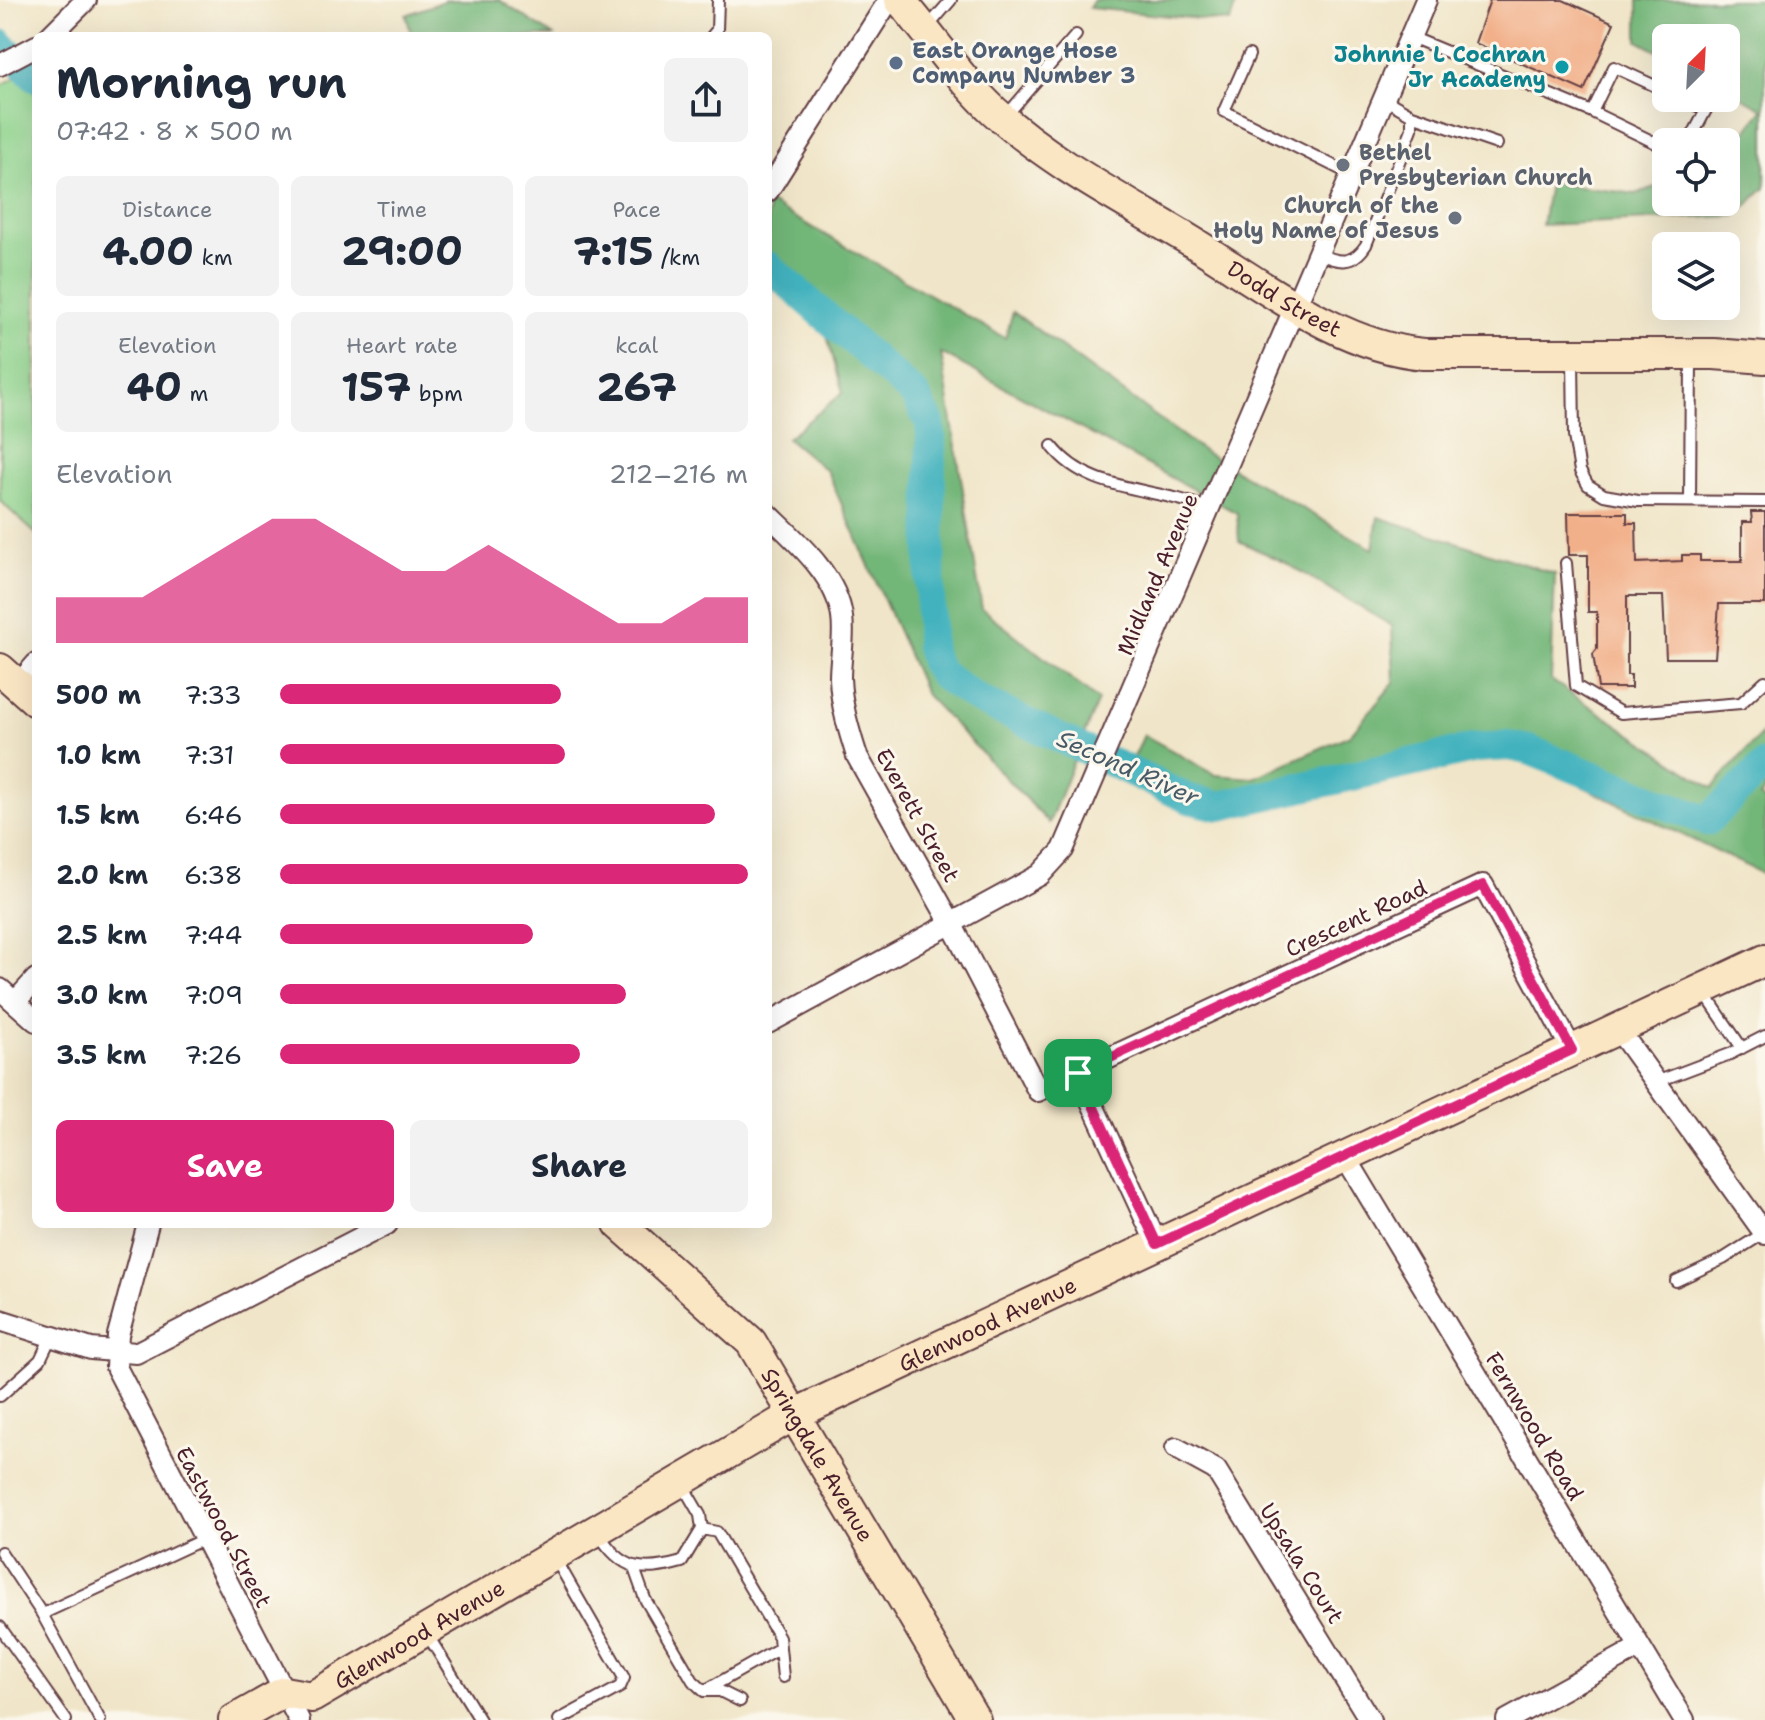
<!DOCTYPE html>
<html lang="en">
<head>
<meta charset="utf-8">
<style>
	body { margin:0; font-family:"Shantell Sans",sans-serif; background:#f2f2f3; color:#1f2937; height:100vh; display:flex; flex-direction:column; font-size:30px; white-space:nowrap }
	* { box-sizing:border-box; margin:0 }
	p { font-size:26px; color:#747a83 }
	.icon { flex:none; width:44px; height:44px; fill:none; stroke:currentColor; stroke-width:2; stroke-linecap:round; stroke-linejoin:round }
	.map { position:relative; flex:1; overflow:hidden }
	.side { position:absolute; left:32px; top:32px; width:740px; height:1196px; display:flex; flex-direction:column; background:#fff; border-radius:12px; box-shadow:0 8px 32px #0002 }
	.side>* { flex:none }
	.needle { width:52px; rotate:24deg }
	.controls { position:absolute; left:1652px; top:24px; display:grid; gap:16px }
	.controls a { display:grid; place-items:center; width:88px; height:88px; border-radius:12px; background:#fff; box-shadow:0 8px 32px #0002; font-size:40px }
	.pin { position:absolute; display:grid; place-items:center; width:68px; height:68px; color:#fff; margin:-34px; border-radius:16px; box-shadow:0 4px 12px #0006 }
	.round { display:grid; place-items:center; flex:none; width:84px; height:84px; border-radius:12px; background:#f2f2f3 }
	.headline { display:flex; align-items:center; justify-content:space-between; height:136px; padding:0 24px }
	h1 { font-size:44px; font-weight:700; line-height:60px }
	.figures { display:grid; grid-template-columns:repeat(3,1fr); gap:12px; height:136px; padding:8px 24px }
	.figures div { display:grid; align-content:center; border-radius:12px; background:#f2f2f3; text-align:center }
	.figures b { font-size:40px; font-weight:700 }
	.figures small { font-size:22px; font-weight:400 }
	.figures p { font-size:22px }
	.chart { height:224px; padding:16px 24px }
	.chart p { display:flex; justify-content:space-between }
	.chart svg { width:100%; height:144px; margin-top:8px; fill:#db2777; opacity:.7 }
	.button { display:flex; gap:16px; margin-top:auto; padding:16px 24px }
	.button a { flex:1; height:92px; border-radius:12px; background:#db2777; color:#fff; font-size:32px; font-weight:700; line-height:92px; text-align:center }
	.button a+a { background:#f2f2f3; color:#1f2937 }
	ul { padding:0 24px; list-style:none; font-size:26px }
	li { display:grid; grid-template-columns:128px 96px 1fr; align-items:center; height:60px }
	li i { height:20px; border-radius:10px; background:#db2777 }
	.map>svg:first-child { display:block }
	.green { fill:#8ed48d; stroke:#6c7a5c; stroke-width:2 }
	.forest { fill:#72b678; stroke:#5e6a52; stroke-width:2 }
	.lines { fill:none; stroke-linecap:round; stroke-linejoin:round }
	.river { stroke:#43b2be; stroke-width:30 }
	.building { fill:#f2b08a }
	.lane-casing { stroke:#633d43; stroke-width:14 }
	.street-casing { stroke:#633d43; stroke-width:24 }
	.secondary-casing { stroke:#633d43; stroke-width:34 }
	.lane { stroke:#fff; stroke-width:10 }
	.street { stroke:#fff; stroke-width:20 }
	.secondary { stroke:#fbe6c4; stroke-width:30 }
	.route-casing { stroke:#fff; stroke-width:16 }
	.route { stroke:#db2777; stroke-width:10 }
	.service-dot { fill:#5c6f8a; stroke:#fbf7ec; stroke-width:3 }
	.culture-dot { fill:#0f9aa8; stroke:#fbf7ec; stroke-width:3 }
	.worship-dot { fill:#6b7280; stroke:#fbf7ec; stroke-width:3 }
	.labels { text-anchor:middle; stroke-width:6; stroke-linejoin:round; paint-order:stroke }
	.service-label { font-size:22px; font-weight:bold; fill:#4e5e75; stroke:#fbf7ec; text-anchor:start }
	.culture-label { font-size:22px; font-weight:bold; fill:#0d838f; stroke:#fbf7ec; text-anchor:end }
	.worship-label { font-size:22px; font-weight:bold; fill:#5b616d; stroke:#fbf7ec; text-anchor:start }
	.street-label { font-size:22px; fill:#4a1f2b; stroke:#fbf7ec }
	.water-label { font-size:24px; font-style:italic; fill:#475a66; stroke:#fbf7ec }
</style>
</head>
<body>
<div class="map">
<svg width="1765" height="1720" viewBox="0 0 1765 1720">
	<rect width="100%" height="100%" fill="#fbf7ec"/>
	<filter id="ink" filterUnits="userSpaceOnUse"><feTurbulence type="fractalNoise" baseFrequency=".0125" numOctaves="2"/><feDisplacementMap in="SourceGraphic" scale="16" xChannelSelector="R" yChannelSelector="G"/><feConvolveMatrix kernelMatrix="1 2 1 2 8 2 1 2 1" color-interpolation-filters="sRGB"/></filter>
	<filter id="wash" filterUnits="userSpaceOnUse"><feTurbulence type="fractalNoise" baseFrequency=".006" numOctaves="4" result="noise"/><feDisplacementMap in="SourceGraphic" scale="32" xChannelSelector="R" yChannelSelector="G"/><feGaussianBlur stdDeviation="1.8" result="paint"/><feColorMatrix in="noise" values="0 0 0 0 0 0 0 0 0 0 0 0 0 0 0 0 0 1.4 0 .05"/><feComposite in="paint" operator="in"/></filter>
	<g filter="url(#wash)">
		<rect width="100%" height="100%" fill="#f0e5c8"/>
		<!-- green -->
		<path class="green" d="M 18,76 L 36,93 L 36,534 L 0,501 L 0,86 Z"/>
		<!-- forest -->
		<path class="forest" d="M 446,0 L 499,0 L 554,36 L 412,36 L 406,15 Z
			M 1094,0 L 1237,0 L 1230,22 L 1089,8 Z
			M 1638,0 L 1762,0 L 1765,22 L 1765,188 L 1735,216 L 1542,225 L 1549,183 L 1636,194 L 1666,183 L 1666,202 L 1726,202 L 1726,159 L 1763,109 L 1726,88 L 1726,38 L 1666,38 L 1666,56 L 1638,41 Z
			M 768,202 L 1005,338 L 1013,312 L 1206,453 L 1373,549 L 1378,517 L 1555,574 L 1551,680 L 1712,788 L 1765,730 L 1765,791 L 1760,797 L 1765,801 L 1765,875 L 1516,754 L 1230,810 L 1130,766 L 1144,735 L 1216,775 L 1254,778 L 1350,735 L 1394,683 L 1392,626 L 1284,562 L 1239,541 L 1237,513 L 941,353 L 982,609 L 1098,700 L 1049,823 L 926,695 L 827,471 L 787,438 L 843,393 L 825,329 L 768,278 Z"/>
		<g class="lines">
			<!-- river -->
			<path class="river" d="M 0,44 L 36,77
				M 768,266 L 915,395 L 930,423 L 931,437 L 930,646 L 934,662 L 942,675 L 979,700 L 1189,799 L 1220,806 L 1476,748 L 1509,746 L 1529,750 L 1707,821 L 1765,765"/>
		</g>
		<g id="blocks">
			<!-- building -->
			<path class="building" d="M 1490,0 L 1563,0 L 1614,23 L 1584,91 L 1475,43 Z
				M 1751,512 L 1765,512 L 1765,604 L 1719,604 L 1715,658 L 1666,658 L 1663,596 L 1627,596 L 1627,675 L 1631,675 L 1631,688 L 1598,688 L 1593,654 L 1597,649 L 1597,612 L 1588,612 L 1588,555 L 1569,555 L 1568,513 L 1627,513 L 1627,523 L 1636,523 L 1637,563 L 1682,561 L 1682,555 L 1700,555 L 1700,561 L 1742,561 L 1742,522 L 1752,522 Z"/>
		</g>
	</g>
	<g filter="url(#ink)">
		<use href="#blocks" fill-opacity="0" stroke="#633d43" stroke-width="2"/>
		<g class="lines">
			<defs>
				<path id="lane" d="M 927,28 L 951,0
					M 712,36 L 717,30 L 718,0
					M 1411,37 L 1592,112 L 1666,148
					M 1249,55 L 1224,111 L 1352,175
					M 1680,98 L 1706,110 L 1689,142
					M 1592,112 L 1614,67 L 1666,91
					M 1412,115 L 1497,144
					M 1005,117 L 1076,35
					M 1320,254 C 1339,263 1353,265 1366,245 L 1412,129 L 1412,115 L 1384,99
					M 1573,358 L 1574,436 L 1580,471 L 1588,485 L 1604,495 L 1638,501 L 1765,502
					M 1052,446 C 1089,494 1157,486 1208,509
					M 1690,501 L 1691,359
					M 1566,563 L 1576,686 L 1621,713 L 1741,703 L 1765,681
					M 1703,991 L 1742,1048
					M 1656,1082 L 1730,1054 L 1765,1036
					M 1676,1281 L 1723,1259 L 1764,1233
					M 0,1396 L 40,1360 L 51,1337
					M 599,1534 C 622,1571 642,1573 682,1562 L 702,1529 L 700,1515 L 682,1484
					M 1,1552 L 42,1614
					M 555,1558 L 624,1678 L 620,1687 L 559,1720
					M 634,1568 L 645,1599 L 693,1681 L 704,1691 L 780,1648 L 779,1637 L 717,1532 L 702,1529
					M 0,1627 L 66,1720
					M 427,1634 L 480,1720
					M 780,1648 L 783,1677
					M 706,1691 L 720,1691 L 740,1701
					M 100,1720 L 42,1614 L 204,1539"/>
				<path id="street" d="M 50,36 L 86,0
					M 0,65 L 36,46
					M 768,191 L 889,0
					M 768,514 C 796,541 837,576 842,617 C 845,637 840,658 840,678 C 841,705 849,731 857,756 L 952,925 L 1038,1091 L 1483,885 L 1572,1050
					M 18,685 L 36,664
					M 0,989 L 36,1021
					M 15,1002 L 36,979
					M 768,1023 L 1040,875 L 1063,850 L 1426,0
					M 1618,1029 L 1765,1234
					M 1078,1073 L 1157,1244
					M 1345,1156 L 1684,1720
					M 148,1224 L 118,1335 L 116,1367 L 299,1720
					M 0,1320 L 91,1349 L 136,1353 L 387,1224
					M 1176,1448 L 1216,1470 L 1370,1720
					M 1507,1720 L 1640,1647"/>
				<g id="secondary">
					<path id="s1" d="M 900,0 C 931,36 959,78 994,111 C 1051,163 1121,199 1186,238 C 1259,282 1338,347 1424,354 L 1714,354 L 1765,358"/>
					<path d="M 0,669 L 36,701"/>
					<path id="s2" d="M 619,1224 L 751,1342 L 975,1720"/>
					<path id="s3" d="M 234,1720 L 284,1692 L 312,1697 L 795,1414 L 1765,960"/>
				</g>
			</defs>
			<!-- lane casing -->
			<use href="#lane" class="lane-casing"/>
			<!-- street casing -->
			<use href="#street" class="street-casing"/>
			<!-- secondary casing -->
			<use href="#secondary" class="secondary-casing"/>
			<!-- lane -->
			<use href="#lane" class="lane"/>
			<!-- street -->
			<use href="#street" class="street"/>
			<!-- secondary -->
			<use href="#secondary" class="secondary"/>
		</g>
	</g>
	<g class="lines" filter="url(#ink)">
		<defs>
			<path id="route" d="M 1483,885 L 1572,1050 L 1157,1244 L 1078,1073 Z"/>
		</defs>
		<!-- route casing -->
		<use href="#route" class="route-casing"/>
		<!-- route -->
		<use href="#route" class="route"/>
	</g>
	<!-- markers -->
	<circle class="service-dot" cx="896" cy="63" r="8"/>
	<circle class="culture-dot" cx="1562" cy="67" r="8"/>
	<g class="worship-dot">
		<circle cx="1343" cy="165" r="8"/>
		<circle cx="1455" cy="218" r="8"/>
	</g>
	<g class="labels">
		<!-- service labels -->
		<g class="service-label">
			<text x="912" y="58">East Orange Hose<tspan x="912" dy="25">Company Number 3</tspan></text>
		</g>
		<!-- culture labels -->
		<g class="culture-label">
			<text x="1546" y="62">Johnnie L Cochran<tspan x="1546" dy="25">Jr Academy</tspan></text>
		</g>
		<!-- worship labels -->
		<g class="worship-label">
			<text x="1359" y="160">Bethel<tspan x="1359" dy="25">Presbyterian Church</tspan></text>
			<text x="1439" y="213" text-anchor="end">Church of the<tspan x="1439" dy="25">Holy Name of Jesus</tspan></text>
		</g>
		<!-- street labels -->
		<g class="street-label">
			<text dy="8" stroke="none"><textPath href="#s1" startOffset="492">Dodd Street</textPath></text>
			<text transform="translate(1157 574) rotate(-67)" y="8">Midland Avenue</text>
			<text transform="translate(918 815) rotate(61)" y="8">Everett Street</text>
			<text transform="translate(1356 918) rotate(-25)" y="8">Crescent Road</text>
			<text dy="8" stroke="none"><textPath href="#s3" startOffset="858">Glenwood Avenue</textPath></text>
			<text transform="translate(1535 1426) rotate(59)" y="8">Fernwood Road</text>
			<text dy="8" stroke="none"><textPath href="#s2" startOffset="308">Springdale Avenue</textPath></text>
			<text transform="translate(224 1527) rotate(62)" y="8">Eastwood Street</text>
			<text transform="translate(1302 1563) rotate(58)" y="8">Upsala Court</text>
			<text dy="8" stroke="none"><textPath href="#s3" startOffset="210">Glenwood Avenue</textPath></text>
		</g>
		<!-- water labels -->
		<g class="water-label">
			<text transform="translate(1128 768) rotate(24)" y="8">Second River</text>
		</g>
	</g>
</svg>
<div class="controls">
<a><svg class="needle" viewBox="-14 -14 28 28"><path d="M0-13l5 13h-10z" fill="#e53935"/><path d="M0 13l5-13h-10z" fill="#747a83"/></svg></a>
<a><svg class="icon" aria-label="locate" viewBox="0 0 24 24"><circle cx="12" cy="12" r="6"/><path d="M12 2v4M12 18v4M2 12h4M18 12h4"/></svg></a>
<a><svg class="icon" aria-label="layers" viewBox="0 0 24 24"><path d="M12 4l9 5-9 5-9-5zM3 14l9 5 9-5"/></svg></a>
</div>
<div class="pin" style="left:1078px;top:1073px;background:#1e9e55"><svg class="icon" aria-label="arrive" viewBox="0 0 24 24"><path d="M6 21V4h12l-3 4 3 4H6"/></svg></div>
<section class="side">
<div class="headline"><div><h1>Morning run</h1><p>07:42 · 8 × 500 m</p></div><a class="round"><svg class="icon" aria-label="share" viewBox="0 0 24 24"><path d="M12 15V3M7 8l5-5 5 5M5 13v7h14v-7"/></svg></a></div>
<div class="figures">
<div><p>Distance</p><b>4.00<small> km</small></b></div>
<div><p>Time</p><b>29:00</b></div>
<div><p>Pace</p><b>7:15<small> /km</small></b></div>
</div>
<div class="figures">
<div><p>Elevation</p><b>40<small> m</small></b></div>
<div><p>Heart rate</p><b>157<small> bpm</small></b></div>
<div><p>kcal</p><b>267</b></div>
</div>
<div class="chart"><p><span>Elevation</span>212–216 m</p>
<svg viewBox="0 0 160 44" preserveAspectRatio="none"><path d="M0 44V30L10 30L20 30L30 22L40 14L50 6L60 6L70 14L80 22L90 22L100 14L110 22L120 30L130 38L140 38L150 30L160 30V44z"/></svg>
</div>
<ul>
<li><b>500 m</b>7:33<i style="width:60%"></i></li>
<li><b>1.0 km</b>7:31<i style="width:61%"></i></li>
<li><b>1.5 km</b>6:46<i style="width:93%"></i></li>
<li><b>2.0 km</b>6:38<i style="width:100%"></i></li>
<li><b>2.5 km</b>7:44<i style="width:54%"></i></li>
<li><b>3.0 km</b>7:09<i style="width:74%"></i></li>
<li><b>3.5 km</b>7:26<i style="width:64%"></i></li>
</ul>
<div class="button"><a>Save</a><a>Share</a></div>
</section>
</div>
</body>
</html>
